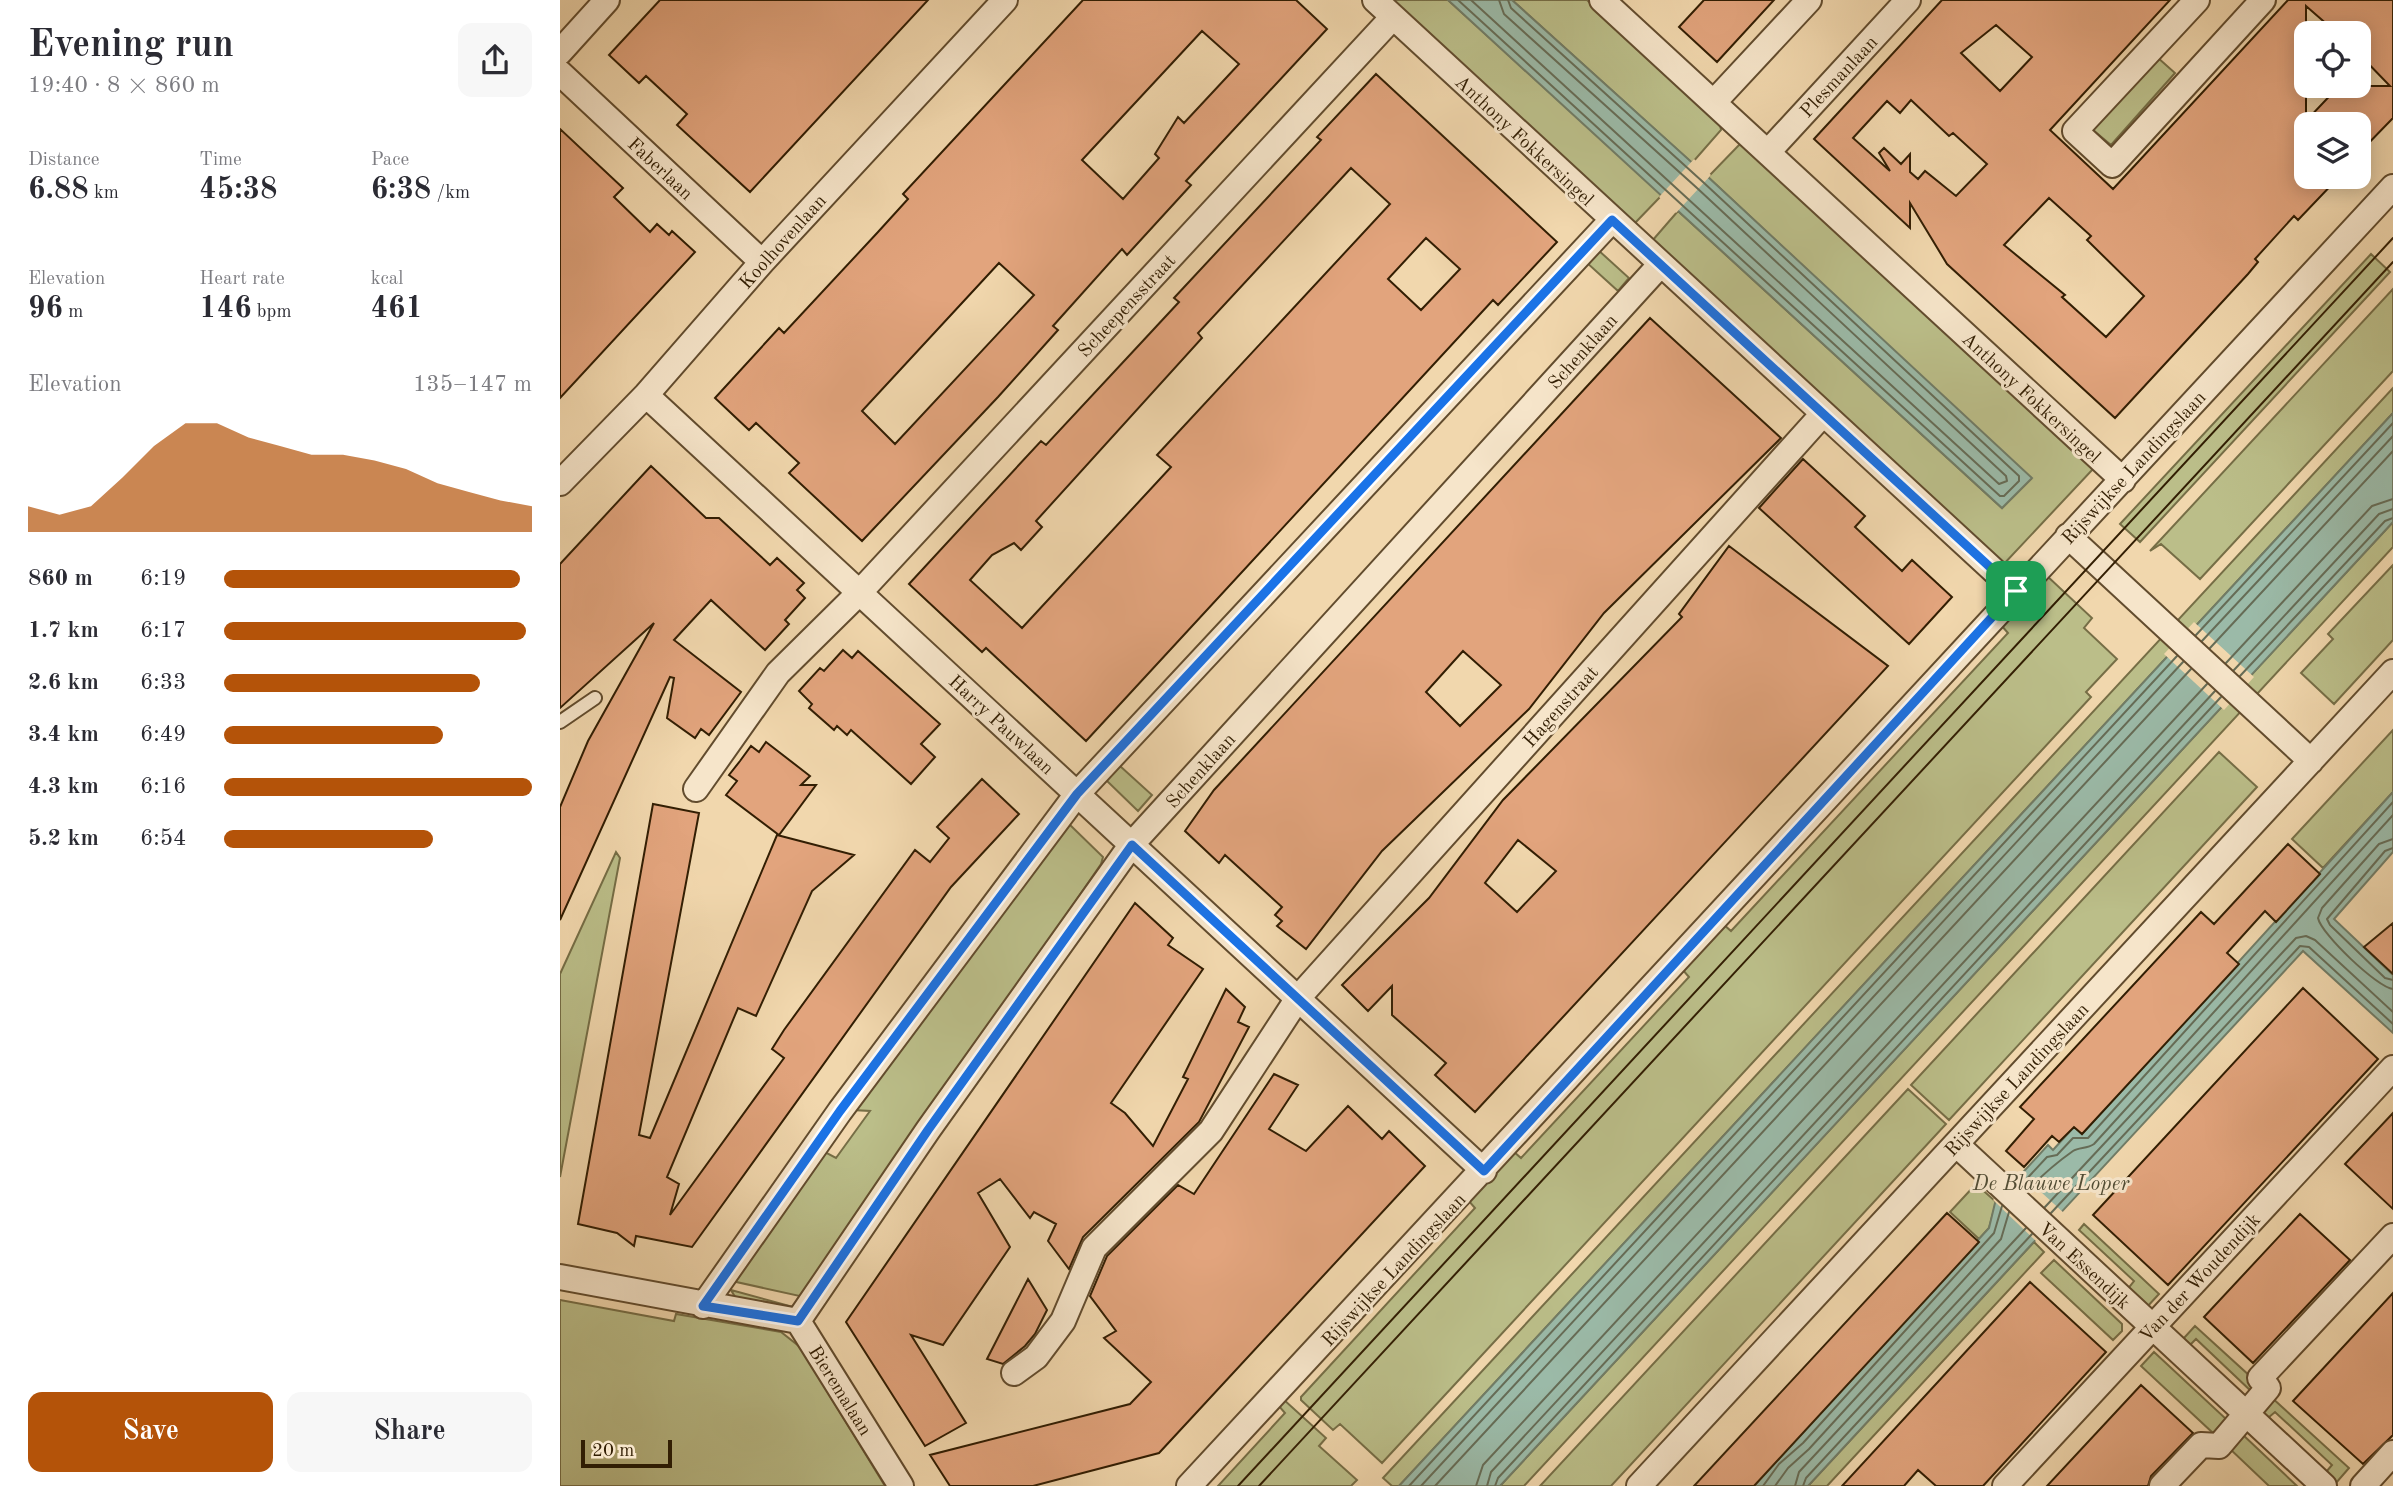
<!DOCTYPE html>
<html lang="en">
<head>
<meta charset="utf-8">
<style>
	body { margin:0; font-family:"Old Standard TT",serif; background:#f7f7f7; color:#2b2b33; height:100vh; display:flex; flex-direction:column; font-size:26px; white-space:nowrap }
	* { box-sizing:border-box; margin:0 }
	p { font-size:23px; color:#7c7c81 }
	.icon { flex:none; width:38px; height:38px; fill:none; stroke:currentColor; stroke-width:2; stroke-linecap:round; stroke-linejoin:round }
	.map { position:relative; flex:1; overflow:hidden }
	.drawer { display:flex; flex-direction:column; background:#fff; width:560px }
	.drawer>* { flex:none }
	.fabs { position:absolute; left:1734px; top:21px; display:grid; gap:14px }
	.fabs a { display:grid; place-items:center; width:77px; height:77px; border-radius:14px; background:#fff; box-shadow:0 4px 18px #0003; font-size:35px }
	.scale { position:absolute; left:21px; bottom:18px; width:91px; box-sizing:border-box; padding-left:7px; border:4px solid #321e03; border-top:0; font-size:19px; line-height:24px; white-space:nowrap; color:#321e03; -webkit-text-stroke:5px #f6e5ca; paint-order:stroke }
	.pin { position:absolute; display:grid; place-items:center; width:60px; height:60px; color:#fff; margin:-30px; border-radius:14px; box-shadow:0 4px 10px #0006 }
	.round { display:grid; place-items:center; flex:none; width:74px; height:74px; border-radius:14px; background:#f7f7f7 }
	.overview { display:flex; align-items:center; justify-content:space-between; height:119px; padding:0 28px }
	h1 { font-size:38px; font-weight:600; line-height:52px }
	.stats { display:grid; grid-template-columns:repeat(3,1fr); gap:10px; height:119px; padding:7px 28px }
	.stats div { display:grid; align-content:center }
	.stats b { font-size:30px; font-weight:600 }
	.stats small { font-size:19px; font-weight:400 }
	.stats p { font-size:19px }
	.chart { height:196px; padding:14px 28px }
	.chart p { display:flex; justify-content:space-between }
	.chart svg { width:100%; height:126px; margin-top:7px; fill:#b45309; opacity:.7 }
	.button { display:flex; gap:14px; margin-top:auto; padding:14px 28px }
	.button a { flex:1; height:80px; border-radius:14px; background:#b45309; color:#fff; font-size:28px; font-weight:600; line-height:80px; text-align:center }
	.button a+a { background:#f7f7f7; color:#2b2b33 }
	ul { padding:0 28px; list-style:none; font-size:23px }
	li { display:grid; grid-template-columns:112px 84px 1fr; align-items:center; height:52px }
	li i { height:18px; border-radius:9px; background:#b45309 }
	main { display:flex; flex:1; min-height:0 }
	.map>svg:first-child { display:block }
	.green { fill:#bbbe89; stroke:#766e46; stroke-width:2 }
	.water { fill:#9bbaa8; stroke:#717c66; stroke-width:2 }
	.pier { fill:#f1d7ad }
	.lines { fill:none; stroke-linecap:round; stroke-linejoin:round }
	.shore { stroke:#666c56; stroke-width:2 }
	.building { fill:#e2a47d; stroke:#321e03; stroke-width:2; fill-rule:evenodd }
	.lane-casing { stroke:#624c2e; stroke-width:16 }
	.street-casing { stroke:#624c2e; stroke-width:28 }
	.lane { stroke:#f6e5ca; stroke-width:12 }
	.street { stroke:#f6e5ca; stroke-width:24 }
	.tram { stroke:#321e03; stroke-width:2 }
	.route-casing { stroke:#fff; stroke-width:14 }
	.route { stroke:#1a73e8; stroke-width:9 }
	.labels { text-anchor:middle; stroke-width:6; stroke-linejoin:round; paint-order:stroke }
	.street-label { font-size:19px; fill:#321e03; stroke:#f6e5ca }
	.water-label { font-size:21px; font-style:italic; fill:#524d35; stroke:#f6e5ca }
</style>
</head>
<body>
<main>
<section class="drawer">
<div class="overview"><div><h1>Evening run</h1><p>19:40 · 8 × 860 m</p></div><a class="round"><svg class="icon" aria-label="share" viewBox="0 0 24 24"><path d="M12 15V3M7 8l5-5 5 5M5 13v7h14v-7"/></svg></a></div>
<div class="stats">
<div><p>Distance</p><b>6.88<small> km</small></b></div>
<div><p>Time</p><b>45:38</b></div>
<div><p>Pace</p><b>6:38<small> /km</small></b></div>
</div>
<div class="stats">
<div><p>Elevation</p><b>96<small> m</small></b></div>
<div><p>Heart rate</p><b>146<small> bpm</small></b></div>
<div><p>kcal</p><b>461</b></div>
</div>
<div class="chart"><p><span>Elevation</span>135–147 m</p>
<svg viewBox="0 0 160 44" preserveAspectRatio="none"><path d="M0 44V35L10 38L20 35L30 25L40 14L50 6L60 6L70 11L80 14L90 17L100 17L110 19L120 22L130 27L140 30L150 33L160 35V44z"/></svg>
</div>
<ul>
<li><b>860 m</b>6:19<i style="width:96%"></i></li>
<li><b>1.7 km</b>6:17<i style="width:98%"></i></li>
<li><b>2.6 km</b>6:33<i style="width:83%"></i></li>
<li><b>3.4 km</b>6:49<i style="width:71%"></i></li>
<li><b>4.3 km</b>6:16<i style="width:100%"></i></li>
<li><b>5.2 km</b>6:54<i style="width:68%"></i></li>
</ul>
<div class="button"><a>Save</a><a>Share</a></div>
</section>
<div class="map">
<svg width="1833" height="1486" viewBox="0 0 1833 1486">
	<rect width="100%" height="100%" fill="#f1d7ad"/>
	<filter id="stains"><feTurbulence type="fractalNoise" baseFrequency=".00286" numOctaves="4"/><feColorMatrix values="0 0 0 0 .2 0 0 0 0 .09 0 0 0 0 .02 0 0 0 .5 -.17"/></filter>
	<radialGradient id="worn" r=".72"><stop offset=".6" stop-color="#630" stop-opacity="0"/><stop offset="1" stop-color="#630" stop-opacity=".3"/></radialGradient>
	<!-- green -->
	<path class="green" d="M 829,0 L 888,0 L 1102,195 L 1074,224 Z
		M 952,0 L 1027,0 L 1160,124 L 1161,130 L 1132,163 Z
		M 1597,57 L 1615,73 L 1551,145 L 1533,130 Z
		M 1179,145 L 1183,145 L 1533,469 L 1441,567 L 1092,241 L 1118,211 L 1442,508 L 1471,479 L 1148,177 Z
		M 1037,249 L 1069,278 L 1058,291 L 1026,262 Z
		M 1811,254 L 1830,272 L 1580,542 L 1560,524 Z
		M 1833,289 L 1833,371 L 1640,579 L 1601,544 L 1590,551 Z
		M 1833,388 L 1833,413 L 839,1486 L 832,1486 L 823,1478 Z
		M 1833,522 L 1833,547 L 964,1486 L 940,1486 Z
		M 1833,565 L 1833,640 L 1774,704 L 1741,673 L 1773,639 L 1768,634 Z
		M 1486,575 L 1532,618 L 1524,628 L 1557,659 L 1526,692 L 1531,697 L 822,1463 L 780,1424 L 773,1430 L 741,1400 L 741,1397 L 915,1208 L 908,1200 L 953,1151 L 961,1158 L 1129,977 L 1122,969 L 1163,924 L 1171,931 L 1448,633 L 1441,625 Z
		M 1833,730 L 1833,792 L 1763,868 L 1732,839 Z
		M 1659,752 L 1697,787 L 1389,1120 L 1351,1085 Z
		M 560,766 L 592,795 L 578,811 L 546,780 Z
		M 507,822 L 543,857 L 541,864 L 244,1297 L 172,1281 L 263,1151 L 276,1158 L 310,1111 L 293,1110 Z
		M 56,852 L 60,858 L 0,1177 L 0,974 Z
		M 1348,1089 L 1386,1124 L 1051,1486 L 980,1486 Z
		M 1416,1184 L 1436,1202 L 1429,1228 L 1419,1239 L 1390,1212 Z
		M 1524,1224 L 1599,1294 L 1586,1308 L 1567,1290 L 1574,1281 L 1519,1230 Z
		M 1474,1242 L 1484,1252 L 1267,1486 L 1248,1486 Z
		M 1494,1260 L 1562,1324 L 1562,1331 L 1553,1340 L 1481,1273 Z
		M 171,1290 L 233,1307 L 212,1308 L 177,1300 Z
		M 0,1300 L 114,1321 L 116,1314 L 221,1332 L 240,1347 L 325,1486 L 0,1486 Z
		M 1635,1326 L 1703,1388 L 1692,1392 L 1636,1339 L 1629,1346 L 1623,1339 Z
		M 1594,1352 L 1666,1419 L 1653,1433 L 1581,1366 Z
		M 1710,1396 L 1789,1468 L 1776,1483 L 1766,1472 L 1772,1465 L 1715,1412 L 1708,1418 L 1698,1408 Z
		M 723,1399 L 766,1438 L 759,1446 L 797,1480 L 791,1486 L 658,1486 L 725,1413 L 718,1405 Z
		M 1682,1434 L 1737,1486 L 1709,1486 L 1669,1448 Z"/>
	<!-- water -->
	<path class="water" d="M 888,0 L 952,0 L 1148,177 L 1472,478 L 1442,508 Z
		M 1833,413 L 1833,522 L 940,1486 L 839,1486 Z
		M 1833,792 L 1833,852 L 1774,919 L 1833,975 L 1833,1033 L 1743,951 L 1248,1486 L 1194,1486 L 1429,1228 L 1435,1203 L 1488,1145 L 1493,1150 L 1514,1127 L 1522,1134 Z"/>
	<!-- pier -->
	<path class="pier" d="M 1134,159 L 1151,175 L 1116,213 L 1099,197 Z
		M 1634,622 L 1694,677 L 1664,710 L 1604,654 Z
		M 1459,1172 L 1505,1214 L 1478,1243 L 1433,1200 Z"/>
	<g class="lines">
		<!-- shore -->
		<path class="shore" d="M 898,0 L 1440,496 L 1444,496 L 1459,481 L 1459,476 L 1143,182 L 951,8 L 948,0
			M 911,0 L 1439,484 L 1447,481 L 1446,476 L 1137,188 L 944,14 L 939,0
			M 1636,635 L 1833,423
			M 1642,641 L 1833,436
			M 1650,648 L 1833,451
			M 1666,663 L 1812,506 L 1833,499
			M 1674,670 L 1819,514 L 1833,509
			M 1680,676 L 1825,521 L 1833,518
			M 1833,839 L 1819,844 L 1762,908 L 1758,918 C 1761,934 1818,988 1833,989
			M 1833,848 L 1825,851 L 1767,919 L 1770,925 L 1825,978 L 1833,980
			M 1461,1185 L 1487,1157 L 1497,1155 L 1513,1138 L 1528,1138 L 1833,802
			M 1467,1191 C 1482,1175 1496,1163 1513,1151 C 1519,1147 1527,1149 1534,1144 L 1833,815
			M 1485,1207 L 1736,938 L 1746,936 L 1755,940 L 1833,1012
			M 1491,1213 L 1740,946 L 1749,947 L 1833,1024
			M 849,1486 L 1617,656
			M 861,1486 L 1623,662
			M 875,1486 L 1631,669
			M 916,1486 L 923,1465 L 1647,684
			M 927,1486 L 931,1472 L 1655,691
			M 935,1486 L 938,1478 L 1661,697
			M 1203,1486 L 1219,1464 L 1243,1443 L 1434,1233 L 1442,1206
			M 1215,1486 L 1228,1468 L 1249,1449 L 1441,1239 L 1449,1212
			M 1235,1486 L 1239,1472 L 1466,1228
			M 1243,1486 L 1246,1478 L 1472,1234"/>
	</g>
	<!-- building -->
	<path class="building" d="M 100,0 L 368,0 L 190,192 L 117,125 L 127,114 L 86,76 L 79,83 L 49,55 Z
		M 523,0 L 736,0 L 767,29 L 626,181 L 631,185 L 567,255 L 562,249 L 493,326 L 498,330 L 438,397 L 302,541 L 229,473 L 239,463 L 196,423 L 189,430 L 155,398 L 219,328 L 224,333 L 318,232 L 348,199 L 343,194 ZM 642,31 L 679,64 L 624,123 L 618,117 L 595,154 L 599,158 L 563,199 L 522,160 ZM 439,263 L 474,295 L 335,444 L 302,411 Z
		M 1144,0 L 1214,0 L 1157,62 L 1119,27 Z
		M 1382,0 L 1610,0 L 1490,130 L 1553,189 L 1728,0 L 1833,0 L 1833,118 L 1799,153 L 1799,124 L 1746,124 L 1746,177 L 1779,177 L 1738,220 L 1734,216 L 1695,259 L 1698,262 L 1688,274 L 1555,418 L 1387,264 L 1350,203 L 1350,228 L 1254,139 ZM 1746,6 L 1777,33 L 1799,33 L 1799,54 L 1830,86 L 1779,86 L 1746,121 ZM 1436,25 L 1472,57 L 1440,91 L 1401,53 ZM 1351,100 L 1389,136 L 1393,133 L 1427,164 L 1396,196 L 1365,171 L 1358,179 L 1350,172 L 1350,154 L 1341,164 L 1324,148 L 1319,153 L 1330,171 L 1293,138 L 1327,101 L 1340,113 ZM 1489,198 L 1531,236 L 1527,240 L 1584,296 L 1546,337 L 1502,297 L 1505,295 L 1444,245 Z
		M 816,74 L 997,242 L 938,305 L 933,300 L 526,741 L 426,648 L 422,652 L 349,584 L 481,441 L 486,445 L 580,344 L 619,302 L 614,298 L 761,140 L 757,137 ZM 791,168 L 830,204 L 597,455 L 611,467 L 462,628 L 410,580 L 432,555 L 454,543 L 461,550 L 482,527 L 476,521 L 642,338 L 638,333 ZM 866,238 L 900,269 L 861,310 L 828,279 Z
		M 0,129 L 63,188 L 54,197 L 90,232 L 97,224 L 109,235 L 112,231 L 135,252 L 0,398 Z
		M 1090,318 L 1221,438 L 1044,613 L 969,709 L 822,851 L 746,949 L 717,926 L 722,921 L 715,915 L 722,907 L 665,855 L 659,863 L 625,831 L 654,790 ZM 903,651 L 941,685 L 900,726 L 866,692 Z
		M 1243,459 L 1305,516 L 1295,527 L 1342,571 L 1352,560 L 1392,597 L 1349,644 L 1199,508 Z
		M 91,466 L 146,518 L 159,518 L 210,565 L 217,558 L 244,583 L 237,590 L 245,598 L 225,620 L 229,624 L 205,650 L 151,600 L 114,640 L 181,692 L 149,735 L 141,729 L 135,738 L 107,718 L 114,678 L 110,677 L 0,920 L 0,807 L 28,741 L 94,623 L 0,708 L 0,564 Z
		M 1169,546 L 1328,666 L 915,1112 L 875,1075 L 886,1063 L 832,1015 L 832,986 L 808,1011 L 782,985 L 869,898 L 943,800 L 1122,617 L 1119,614 ZM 958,840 L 996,871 L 957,912 L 925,883 Z
		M 283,650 L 292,658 L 298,651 L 380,724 L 361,744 L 375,757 L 351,784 L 291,730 L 287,735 L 277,726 L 274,730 L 249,708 L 252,704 L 239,691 L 260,668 L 264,671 Z
		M 206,742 L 250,776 L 241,785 L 256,785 L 219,835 L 166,795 L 177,781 L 169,775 L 180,761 L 191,746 L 199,752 Z
		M 422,779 L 459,814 L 391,887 L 132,1247 L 76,1236 L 74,1246 L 57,1233 L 18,1224 L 93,804 L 139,813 L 79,1135 L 90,1138 L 217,835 L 294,855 L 252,891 L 196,1016 L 178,1008 L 107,1177 L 119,1184 L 110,1215 L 224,1058 L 212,1049 L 224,1030 L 355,850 L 370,862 L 389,838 L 377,827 Z
		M 1728,844 L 1760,874 L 1716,922 L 1705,911 L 1667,953 L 1679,964 L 1522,1134 L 1514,1127 L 1499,1142 L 1492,1136 L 1464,1167 L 1446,1151 L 1474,1119 L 1460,1107 L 1641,912 L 1654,924 Z
		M 575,903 L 613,938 L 608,945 L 643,969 L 551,1103 L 565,1113 L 593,1146 L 628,1079 L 623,1077 L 666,989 L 685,1007 L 678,1022 L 689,1027 L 639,1122 L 523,1237 L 509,1269 L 488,1241 L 496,1224 L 474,1212 L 470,1218 L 440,1179 L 418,1193 L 450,1247 L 383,1345 L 351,1335 L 406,1423 L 365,1446 L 286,1322 Z
		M 1833,923 L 1833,974 L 1804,947 Z
		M 1743,988 L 1818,1059 L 1608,1285 L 1533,1215 Z
		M 714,1074 L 738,1085 L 709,1129 L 746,1151 L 788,1106 L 822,1139 L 829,1131 L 865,1166 L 599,1453 L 473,1486 L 390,1486 L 370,1455 L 570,1404 L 591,1382 L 544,1338 L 556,1331 L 530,1296 L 547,1256 L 618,1185 L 634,1194 Z
		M 1833,1113 L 1833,1209 L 1785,1164 Z
		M 1387,1213 L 1419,1242 L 1194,1486 L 1134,1486 Z
		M 1740,1214 L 1790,1260 L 1693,1363 L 1644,1317 Z
		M 468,1279 L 487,1310 L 475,1334 L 465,1346 L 443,1364 L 427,1359 Z
		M 1470,1282 L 1546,1352 L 1423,1486 L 1376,1486 L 1358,1470 L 1344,1486 L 1282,1486 Z
		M 1833,1293 L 1833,1435 L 1803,1464 L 1733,1401 Z
		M 1581,1385 L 1633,1433 L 1591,1476 L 1588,1486 L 1487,1486 Z"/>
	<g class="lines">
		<defs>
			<path id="lane" d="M 0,722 L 35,698"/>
			<path id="street" d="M 815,0 L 1456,591
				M 1042,0 L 1563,480
				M 1637,0 L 1515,131 L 1552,165 L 1703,0
				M 0,52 L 47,0
				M 0,73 L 202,262
				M 1154,102 L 1249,0
				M 1208,152 L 1348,0
				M 86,395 L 924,1171
				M 0,483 L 86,395 L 202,262 L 445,0
				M 1508,536 L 1751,761
				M 136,789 L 218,673 L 299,593 L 833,17
				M 1396,1144 L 1764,1486
				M 0,1277 L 238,1321 L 341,1486
				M 143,1306 L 280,1111 L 517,794 L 1052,220
				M 238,1321 L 368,1130 L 572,844 L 1100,265
				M 454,1373 L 476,1357 L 503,1321 L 534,1248 L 651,1131 L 738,998 L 1262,415
				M 629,1486 L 1833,187
				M 1079,1486 L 1833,672
				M 1445,1486 L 1833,1068
				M 1602,1486 L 1641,1445 L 1659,1446 L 1708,1388 L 1700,1378 L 1833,1236
				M 1803,1486 L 1833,1453"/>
		</defs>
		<!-- lane casing -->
		<use href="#lane" class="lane-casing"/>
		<!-- street casing -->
		<use href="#street" class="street-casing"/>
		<!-- lane -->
		<use href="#lane" class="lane"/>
		<!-- street -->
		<use href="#street" class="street"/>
		<!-- tram -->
		<path class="tram" d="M 678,1486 L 1833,238
			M 699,1486 L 1833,262"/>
	</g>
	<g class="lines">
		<defs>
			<path id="route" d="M 1052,220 L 1456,591 L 924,1171 L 572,845 L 368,1130 L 238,1321 L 143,1306 L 280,1111 L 517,794 Z"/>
		</defs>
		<!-- route casing -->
		<use href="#route" class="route-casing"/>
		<!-- route -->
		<use href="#route" class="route"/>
	</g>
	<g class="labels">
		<!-- street labels -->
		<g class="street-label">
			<text transform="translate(1278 76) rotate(-47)" y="7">Plesmanlaan</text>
			<text transform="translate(965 140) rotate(43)" y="7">Anthony Fokkersingel</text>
			<text transform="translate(101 168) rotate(43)" y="7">Faberlaan</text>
			<text transform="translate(222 241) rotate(-48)" y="7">Koolhovenlaan</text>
			<text transform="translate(566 305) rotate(-47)" y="7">Scheepensstraat</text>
			<text transform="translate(1022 351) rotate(-48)" y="7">Schenklaan</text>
			<text transform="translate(1472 397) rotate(43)" y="7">Anthony Fokkersingel</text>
			<text transform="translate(1573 467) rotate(-47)" y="7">Rijswijkse Landingslaan</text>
			<text transform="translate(1000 706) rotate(-48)" y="7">Hagenstraat</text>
			<text transform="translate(442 724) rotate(43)" y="7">Harry Pauwlaan</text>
			<text transform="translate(640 770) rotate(-48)" y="7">Schenklaan</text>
			<text transform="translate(1456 1079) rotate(-47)" y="7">Rijswijkse Landingslaan</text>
			<text transform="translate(1525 1265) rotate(43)" y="7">Van Essendijk</text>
			<text transform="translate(833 1269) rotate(-47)" y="7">Rijswijkse Landingslaan</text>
			<text transform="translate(1639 1277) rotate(-47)" y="7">Van der Woudendijk</text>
			<text transform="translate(281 1390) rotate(58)" y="7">Bieremalaan</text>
		</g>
		<!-- water labels -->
		<g class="water-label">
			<text x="1491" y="1190">De Blauwe Loper</text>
		</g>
	</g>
	<rect width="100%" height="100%" filter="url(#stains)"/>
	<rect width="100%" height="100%" fill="url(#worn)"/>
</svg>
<div class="fabs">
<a><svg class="icon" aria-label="locate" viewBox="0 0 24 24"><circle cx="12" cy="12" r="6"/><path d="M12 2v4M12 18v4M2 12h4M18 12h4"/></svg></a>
<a><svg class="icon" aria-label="layers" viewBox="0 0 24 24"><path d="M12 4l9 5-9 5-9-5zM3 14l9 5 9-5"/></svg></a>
</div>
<div class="scale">20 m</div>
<div class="pin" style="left:1456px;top:591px;background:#1e9e55"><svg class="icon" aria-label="arrive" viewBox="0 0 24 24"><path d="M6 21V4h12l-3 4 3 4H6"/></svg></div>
</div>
</main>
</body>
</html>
